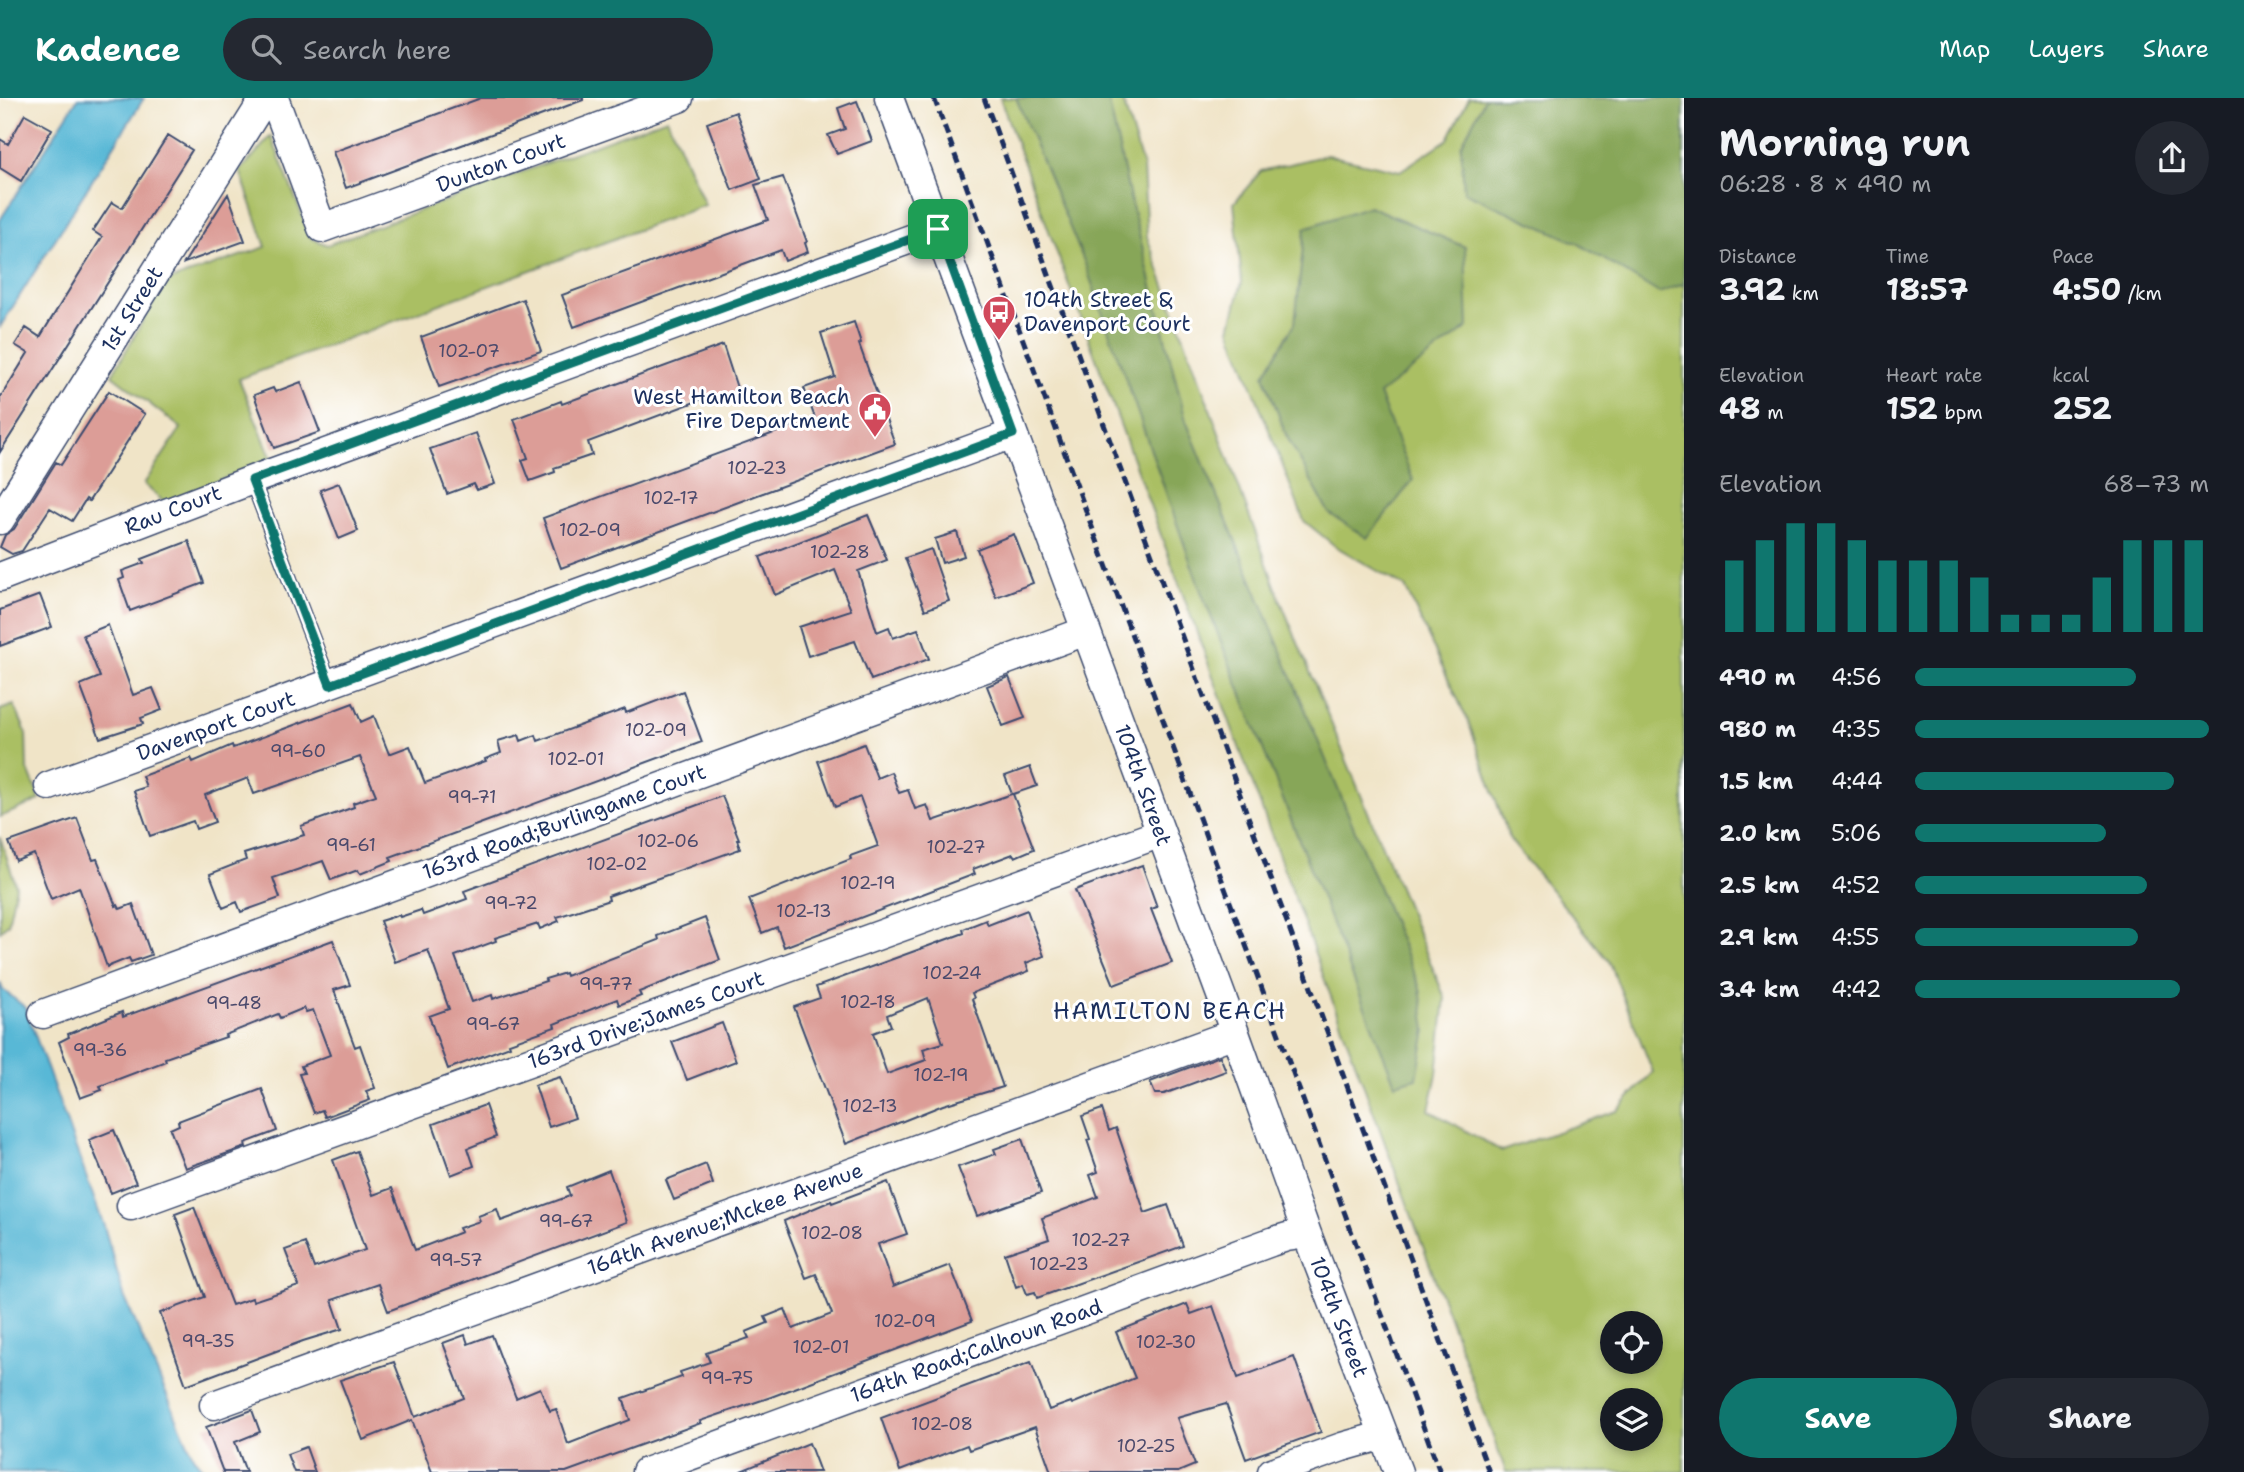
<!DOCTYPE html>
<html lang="en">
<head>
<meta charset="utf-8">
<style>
	body { margin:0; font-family:"Shantell Sans",sans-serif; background:#242831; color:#f1f3f6; height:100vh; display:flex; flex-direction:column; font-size:26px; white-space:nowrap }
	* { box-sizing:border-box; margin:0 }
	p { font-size:23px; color:#9ea1a6 }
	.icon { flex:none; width:38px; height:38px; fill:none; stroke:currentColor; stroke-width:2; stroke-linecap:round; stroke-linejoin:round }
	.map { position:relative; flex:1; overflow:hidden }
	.sheet { display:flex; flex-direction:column; background:#171b24; width:560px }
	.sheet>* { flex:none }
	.controls { position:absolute; left:1600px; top:1213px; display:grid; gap:14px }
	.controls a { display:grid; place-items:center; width:63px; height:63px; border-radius:50%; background:#171b24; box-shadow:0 4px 10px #0003; font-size:35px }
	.pin { position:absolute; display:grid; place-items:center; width:60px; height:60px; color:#fff; margin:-30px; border-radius:14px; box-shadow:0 4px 10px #0006 }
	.round { display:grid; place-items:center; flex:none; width:74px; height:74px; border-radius:37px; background:#242831 }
	.summary { display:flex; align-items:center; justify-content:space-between; height:119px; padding:0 35px }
	h1 { font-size:38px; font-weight:700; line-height:52px }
	.figures { display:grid; grid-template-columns:repeat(3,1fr); gap:10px; height:119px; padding:7px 35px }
	.figures div { display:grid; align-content:center }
	.figures b { font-size:30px; font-weight:700 }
	.figures small { font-size:19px; font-weight:400 }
	.figures p { font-size:19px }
	.chart { height:196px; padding:14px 35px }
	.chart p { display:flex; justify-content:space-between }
	.chart svg { width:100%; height:126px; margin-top:7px; stroke:#0f766e; stroke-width:6 }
	.cta { display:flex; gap:14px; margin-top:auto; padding:14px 35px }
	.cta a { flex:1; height:80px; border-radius:42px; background:#0f766e; color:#fff; font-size:28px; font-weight:700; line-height:80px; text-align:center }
	.cta a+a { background:#242831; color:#f1f3f6 }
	ul { padding:0 35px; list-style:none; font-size:23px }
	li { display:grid; grid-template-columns:112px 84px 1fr; align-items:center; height:52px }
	li i { height:18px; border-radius:9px; background:#0f766e }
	header { display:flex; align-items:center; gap:42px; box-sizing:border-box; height:98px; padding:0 35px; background:#0f766e; color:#fff }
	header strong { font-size:33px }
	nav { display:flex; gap:38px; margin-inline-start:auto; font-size:24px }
	.search { width:490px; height:63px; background:#242831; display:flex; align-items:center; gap:18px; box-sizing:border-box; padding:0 24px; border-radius:38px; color:#9ea1a6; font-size:26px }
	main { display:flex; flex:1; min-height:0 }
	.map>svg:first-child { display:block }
	.green { fill:#aabf63; stroke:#627760; stroke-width:2; fill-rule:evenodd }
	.forest { fill:#87a659; stroke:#516a5c; stroke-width:2 }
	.water { fill:#58b8d6; stroke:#3a749a; stroke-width:2 }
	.building { fill:#dc9d97; fill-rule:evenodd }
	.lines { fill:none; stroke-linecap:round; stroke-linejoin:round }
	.service-casing { stroke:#3b4a6e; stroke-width:17 }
	.minor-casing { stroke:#3b4a6e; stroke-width:31 }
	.service { stroke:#fff; stroke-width:14 }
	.minor { stroke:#fff; stroke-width:28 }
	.rail { stroke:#1b2f5e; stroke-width:5; stroke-dasharray:10 5; stroke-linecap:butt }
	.route-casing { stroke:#fff; stroke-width:14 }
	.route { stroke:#0f766e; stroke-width:9 }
	.labels { text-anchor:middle; stroke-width:6; stroke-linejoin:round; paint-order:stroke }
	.number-label { font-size:18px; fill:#4b4a6c }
	.street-label { font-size:21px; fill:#1b2f5e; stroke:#fff }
	.poi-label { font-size:21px; fill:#1b2f5e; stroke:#fff; text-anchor:start }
	.neighbourhood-label { font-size:23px; letter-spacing:2px; fill:#1b2f5e; stroke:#fff }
</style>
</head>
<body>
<header>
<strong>Kadence</strong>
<div class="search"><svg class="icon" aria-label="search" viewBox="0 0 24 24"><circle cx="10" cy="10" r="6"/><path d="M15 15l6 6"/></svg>Search here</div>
<nav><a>Map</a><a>Layers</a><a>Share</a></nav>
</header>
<main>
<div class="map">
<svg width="1684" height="1374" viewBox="0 0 1684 1374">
	<rect width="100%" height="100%" fill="#fff"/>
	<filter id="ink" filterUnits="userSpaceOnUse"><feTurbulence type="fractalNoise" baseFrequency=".0143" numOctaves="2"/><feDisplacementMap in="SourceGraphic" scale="14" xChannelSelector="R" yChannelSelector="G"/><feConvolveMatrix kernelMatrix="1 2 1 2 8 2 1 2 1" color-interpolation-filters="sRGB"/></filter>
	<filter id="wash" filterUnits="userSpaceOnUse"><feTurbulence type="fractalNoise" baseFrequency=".00686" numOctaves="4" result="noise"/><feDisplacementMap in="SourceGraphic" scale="28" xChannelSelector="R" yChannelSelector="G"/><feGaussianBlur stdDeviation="1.57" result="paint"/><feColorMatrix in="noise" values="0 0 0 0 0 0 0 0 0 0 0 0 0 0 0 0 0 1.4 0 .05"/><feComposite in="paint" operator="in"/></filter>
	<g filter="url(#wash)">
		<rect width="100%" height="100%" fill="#f0e4c7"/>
		<!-- green -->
		<path class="green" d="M 1000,0 L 1122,0 L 1143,69 L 1147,139 L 1281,504 L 1445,900 L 1437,976 L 1429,1012 L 1502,1053 L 1617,1013 L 1653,974 L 1609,863 L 1510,742 L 1468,623 L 1405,489 L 1335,448 L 1304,423 L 1230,231 L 1242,184 L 1234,105 L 1261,73 L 1327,57 L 1400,73 L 1448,41 L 1469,0 L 1684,0 L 1684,1374 L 1506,1374 ZM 1612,1225 L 1650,1225 L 1650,1264 L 1612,1264 ZM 1612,1302 L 1650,1302 L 1650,1340 L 1612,1340 Z
			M 667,20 L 705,107 L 239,281 L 272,361 L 165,405 L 144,386 L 181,330 L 112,277 L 165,184 L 266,149 L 240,73 L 271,38 L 311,140 L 327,147 Z
			M 14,607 L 26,634 L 27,669 L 40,702 L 0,719 L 0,612 Z
			M 0,739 L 16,788 L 8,826 L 0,833 Z"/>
		<!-- forest -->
		<path class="forest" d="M 1016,0 L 1108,0 L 1130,100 L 1186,323 L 1420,890 L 1426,932 L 1417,980 L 1395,986 L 1199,488 L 1084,163 Z
			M 1485,0 L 1684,0 L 1684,186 L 1659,195 L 1577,145 L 1464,94 L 1461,48 Z
			M 1369,108 L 1465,149 L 1468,229 L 1379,296 L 1413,382 L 1367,440 L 1329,415 L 1286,337 L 1264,277 L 1295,225 L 1305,130 Z"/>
		<!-- water -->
		<path class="water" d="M 78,0 L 144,0 L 0,229 L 0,122 Z
			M 0,884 L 3,892 L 25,909 L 104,1128 L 124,1198 L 194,1360 L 206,1374 L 0,1374 Z"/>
		<g id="blocks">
			<!-- building -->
			<path class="building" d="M 481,0 L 583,0 L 583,2 L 346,90 L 333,54 Z
				M 857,3 L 872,43 L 837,56 L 828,37 L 845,31 L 838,10 Z
				M 736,14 L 761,81 L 732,92 L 707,25 Z
				M 25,16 L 52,31 L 21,83 L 0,70 L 0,41 L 8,46 Z
				M 168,37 L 192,52 L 0,354 L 0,300 L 28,255 L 15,247 L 26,230 L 40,239 L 102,139 L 93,133 L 112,104 L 122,110 Z
				M 783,79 L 807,144 L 805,145 L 808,154 L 785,163 L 781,152 L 574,229 L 562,197 L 768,122 L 755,87 Z
				M 228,96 L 245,143 L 184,165 Z
				M 523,201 L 541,253 L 439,289 L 421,239 Z
				M 854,224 L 861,245 L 859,246 L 895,346 L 561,470 L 543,420 L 815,320 L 804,290 L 835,279 L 821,235 Z
				M 723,247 L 739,296 L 710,305 L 708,299 L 588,344 L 592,357 L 554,370 L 555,374 L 530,383 L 522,362 L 528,360 L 514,321 L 561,303 L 562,306 Z
				M 301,284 L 320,334 L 274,350 L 254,297 L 273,290 L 275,294 Z
				M 109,293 L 145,316 L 89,403 L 86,401 L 72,423 L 50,410 L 22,453 L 12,456 L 0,449 L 5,437 L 14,431 L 56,364 L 61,367 Z
				M 476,335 L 495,386 L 477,392 L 474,386 L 447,396 L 430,351 Z
				M 339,385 L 358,433 L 339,441 L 320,392 Z
				M 868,417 L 887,462 L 858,473 L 877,534 L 889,529 L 893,540 L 918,531 L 929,561 L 871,582 L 855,543 L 808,558 L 799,529 L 851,512 L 835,472 L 775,497 L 760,459 Z
				M 957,434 L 964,458 L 942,465 L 935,441 Z
				M 1014,436 L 1033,485 L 996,499 L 977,451 Z
				M 189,443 L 204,485 L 130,513 L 119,482 L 124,480 L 122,473 L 144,465 L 142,461 Z
				M 931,451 L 949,503 L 925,512 L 905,460 Z
				M 40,497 L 52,529 L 0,548 L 0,512 Z
				M 108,527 L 133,597 L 153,590 L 162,612 L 141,620 L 143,626 L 100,640 L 80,587 L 100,579 L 83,537 Z
				M 1009,579 L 1025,620 L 1003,628 L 987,588 Z
				M 683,593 L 702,644 L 390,759 L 392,763 L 360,776 L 358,772 L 331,782 L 323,763 L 273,780 L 280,800 L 241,814 L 237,804 L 223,810 L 210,776 L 246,762 L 244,756 L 304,737 L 301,728 L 354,709 L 353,705 L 376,697 L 360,659 L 254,696 L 248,680 L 205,697 L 215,724 L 196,731 L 193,723 L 150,738 L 134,693 L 146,689 L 142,678 L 191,660 L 193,664 L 232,647 L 233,650 L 353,605 L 361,624 L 374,618 L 389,656 L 410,648 L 425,685 L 486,663 L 485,661 L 501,655 L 498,643 L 519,637 L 521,643 L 536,637 L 538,643 L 625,611 L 626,615 Z
				M 864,646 L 877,680 L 891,674 L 899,695 L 908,692 L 915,711 L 927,707 L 933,723 L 1012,696 L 1005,678 L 1030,669 L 1037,688 L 1013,696 L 1034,751 L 1015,759 L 1013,756 L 973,771 L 975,776 L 784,849 L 777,829 L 762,835 L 749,801 L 851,761 L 850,758 L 878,748 L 860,699 L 835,709 L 818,663 Z
				M 722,698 L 739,741 L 737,741 L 740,751 L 608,798 L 609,802 L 557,819 L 559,823 L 540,831 L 538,826 L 495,840 L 496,843 L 455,858 L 472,904 L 492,897 L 493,901 L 546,883 L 545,881 L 565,875 L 566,878 L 659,842 L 658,838 L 705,820 L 720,862 L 639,894 L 641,898 L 619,907 L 617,901 L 554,926 L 555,929 L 509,945 L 510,948 L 448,971 L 429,918 L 449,911 L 428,852 L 395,864 L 380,823 L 399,817 L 400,819 L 421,812 L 423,817 L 467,801 L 464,793 Z
				M 77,720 L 93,762 L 97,761 L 116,808 L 118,807 L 120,811 L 133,806 L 151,857 L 131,864 L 129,860 L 107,869 L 79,789 L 51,801 L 34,756 L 16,763 L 9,744 Z
				M 1142,767 L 1157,809 L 1151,811 L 1172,865 L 1114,887 L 1075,792 Z
				M 1027,812 L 1044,858 L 1026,865 L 1029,873 L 972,895 L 974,900 L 972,901 L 1003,989 L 943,1007 L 846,1046 L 794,909 L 820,900 L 816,889 L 964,835 L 963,831 L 986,822 L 988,827 ZM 928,900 L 943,945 L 923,951 L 926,962 L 887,976 L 873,935 L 891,928 L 887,917 Z
				M 333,842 L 350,887 L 334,892 L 355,949 L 360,947 L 375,990 L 366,993 L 370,1002 L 325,1019 L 322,1012 L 314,1015 L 299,976 L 304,975 L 301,968 L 330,957 L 313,912 L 306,914 L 304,910 L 280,920 L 278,916 L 225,937 L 226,939 L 165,960 L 166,963 L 100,988 L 102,992 L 80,1000 L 59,944 L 69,939 L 68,936 L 122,914 L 123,919 Z
				M 722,925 L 736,963 L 687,982 L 672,944 Z
				M 1220,958 L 1226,973 L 1164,996 L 1155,996 L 1150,984 Z
				M 560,979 L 575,1020 L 549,1029 L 535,987 Z
				M 262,991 L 277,1033 L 245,1045 L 246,1049 L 185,1070 L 170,1031 L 179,1027 L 178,1023 Z
				M 485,1007 L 496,1039 L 468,1050 L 474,1068 L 451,1077 L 433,1026 Z
				M 1102,1011 L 1109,1033 L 1116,1030 L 1145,1115 L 1168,1107 L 1183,1148 L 1037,1200 L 1035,1194 L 1027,1196 L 1023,1186 L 1016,1189 L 1005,1156 L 1049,1141 L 1042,1120 L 1098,1099 L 1090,1077 L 1098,1074 L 1087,1042 L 1090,1041 L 1082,1018 Z
				M 114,1032 L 136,1085 L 111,1095 L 89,1042 Z
				M 1022,1041 L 1041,1095 L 977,1118 L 958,1069 L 996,1056 L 994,1051 Z
				M 357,1053 L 373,1097 L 392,1090 L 415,1152 L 461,1134 L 459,1130 L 480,1123 L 478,1118 L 497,1111 L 501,1123 L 570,1098 L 567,1089 L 609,1072 L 627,1124 L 388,1213 L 378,1186 L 332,1202 L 342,1231 L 303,1243 L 186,1287 L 160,1215 L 205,1199 L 175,1116 L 194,1109 L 232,1207 L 252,1200 L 253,1203 L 299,1188 L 285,1152 L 305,1145 L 314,1170 L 365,1152 L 333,1062 Z
				M 706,1066 L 713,1086 L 674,1102 L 666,1082 Z
				M 888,1084 L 907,1136 L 878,1146 L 893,1189 L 950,1167 L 972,1223 L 771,1299 L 700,1323 L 701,1325 L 566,1374 L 432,1374 L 412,1322 L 363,1342 L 340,1282 L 394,1264 L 415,1319 L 464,1300 L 443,1245 L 465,1237 L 468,1246 L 492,1237 L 516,1300 L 540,1290 L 550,1313 L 556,1311 L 568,1346 L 630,1322 L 623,1300 L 682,1279 L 680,1274 L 710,1264 L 706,1255 L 749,1240 L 746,1234 L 768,1225 L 765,1219 L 785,1211 L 793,1231 L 832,1216 L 816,1176 L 806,1180 L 784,1123 L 831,1103 L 832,1105 Z
				M 1187,1206 L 1191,1216 L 1213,1208 L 1238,1280 L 1294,1259 L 1321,1334 L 1246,1361 L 1226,1306 L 1177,1320 L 1195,1367 L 1178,1374 L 1051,1374 L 1035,1329 L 969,1352 L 967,1347 L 900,1373 L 881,1320 L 1031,1264 L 1049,1312 L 1071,1304 L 1072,1306 L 1135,1280 L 1116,1234 Z
				M 252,1312 L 260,1334 L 235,1344 L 246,1374 L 223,1374 L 206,1329 Z
				M 809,1345 L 820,1374 L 741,1374 L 741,1373 Z
				M 306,1349 L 315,1374 L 294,1374 L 287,1356 Z"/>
		</g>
	</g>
	<g filter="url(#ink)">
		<use href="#blocks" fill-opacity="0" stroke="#3b4a6e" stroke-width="2"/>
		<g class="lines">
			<defs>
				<path id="service" d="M 252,382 L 330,587"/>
				<path id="minor" d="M 274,0 L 322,130 L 679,0
					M 889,0 L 1235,935 L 1307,1136 L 1398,1374
					M 0,422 L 265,0
					M 0,479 L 252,382 L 938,131
					M 49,688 L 1013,336
					M 43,916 L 1086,533
					M 131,1108 L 1161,735
					M 214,1307 L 1235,935
					M 646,1374 L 1271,1144 L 1287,1139 L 1307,1136
					M 1272,1374 L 1342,1349 L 1384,1337"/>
			</defs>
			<!-- service casing -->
			<use href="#service" class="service-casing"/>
			<!-- minor casing -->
			<use href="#minor" class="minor-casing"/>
			<!-- service -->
			<use href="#service" class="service"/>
			<!-- minor -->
			<use href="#minor" class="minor"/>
			<!-- rail -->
			<path class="rail" d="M 934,0 L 1440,1374
				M 984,0 L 1489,1374"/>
		</g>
	</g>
	<g class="lines" filter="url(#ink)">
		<defs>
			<path id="route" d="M 938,131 L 1013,336 L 330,587 L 252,382 Z"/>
		</defs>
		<!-- route casing -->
		<use href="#route" class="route-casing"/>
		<!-- route -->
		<use href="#route" class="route"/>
	</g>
	<!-- icons -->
	<defs>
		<symbol id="bus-pin" viewBox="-11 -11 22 30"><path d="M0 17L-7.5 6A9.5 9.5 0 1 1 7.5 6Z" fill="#d1495b" stroke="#fff"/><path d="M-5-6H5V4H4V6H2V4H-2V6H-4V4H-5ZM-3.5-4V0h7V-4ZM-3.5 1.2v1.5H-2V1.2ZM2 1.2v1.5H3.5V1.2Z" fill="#fff"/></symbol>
		<symbol id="civic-pin" viewBox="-11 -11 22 30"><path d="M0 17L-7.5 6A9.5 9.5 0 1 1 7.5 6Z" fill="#d1495b" stroke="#fff"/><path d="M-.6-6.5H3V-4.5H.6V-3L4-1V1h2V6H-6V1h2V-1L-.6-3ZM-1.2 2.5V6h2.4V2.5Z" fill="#fff"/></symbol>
	</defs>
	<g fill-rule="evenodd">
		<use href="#bus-pin" x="980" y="195" width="38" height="52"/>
		<use href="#civic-pin" x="856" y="292" width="38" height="52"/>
	</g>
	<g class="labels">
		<!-- number labels -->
		<g class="number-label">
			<text x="469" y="259">102-07</text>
			<text x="757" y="376">102-23</text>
			<text x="671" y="406">102-17</text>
			<text x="590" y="438">102-09</text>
			<text x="840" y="460">102-28</text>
			<text x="656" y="638">102-09</text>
			<text x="298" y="659">99-60</text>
			<text x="576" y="667">102-01</text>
			<text x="472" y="705">99-71</text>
			<text x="668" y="749">102-06</text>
			<text x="351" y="753">99-61</text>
			<text x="956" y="755">102-27</text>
			<text x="617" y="772">102-02</text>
			<text x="868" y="791">102-19</text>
			<text x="511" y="811">99-72</text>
			<text x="804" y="819">102-13</text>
			<text x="952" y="881">102-24</text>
			<text x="606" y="892">99-77</text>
			<text x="868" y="910">102-18</text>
			<text x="234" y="911">99-48</text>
			<text x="493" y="932">99-67</text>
			<text x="100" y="958">99-36</text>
			<text x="941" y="983">102-19</text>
			<text x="870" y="1014">102-13</text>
			<text x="566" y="1129">99-67</text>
			<text x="832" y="1141">102-08</text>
			<text x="1101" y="1148">102-27</text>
			<text x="456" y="1168">99-57</text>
			<text x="1059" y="1172">102-23</text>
			<text x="905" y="1229">102-09</text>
			<text x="208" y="1249">99-35</text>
			<text x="1166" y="1250">102-30</text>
			<text x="821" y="1255">102-01</text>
			<text x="727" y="1286">99-75</text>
			<text x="942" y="1332">102-08</text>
			<text x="1146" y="1354">102-25</text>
		</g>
		<!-- street labels -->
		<g class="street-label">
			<text transform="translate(501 65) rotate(-20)" y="7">Dunton Court</text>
			<text transform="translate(132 211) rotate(-58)" y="7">1st Street</text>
			<text transform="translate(173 412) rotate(-21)" y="7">Rau Court</text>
			<text transform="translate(216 628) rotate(-20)" y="7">Davenport Court</text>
			<text transform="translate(1143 687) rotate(70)" y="7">104th Street</text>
			<text transform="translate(564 724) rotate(-20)" y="7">163rd Road;Burlingame Court</text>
			<text transform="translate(646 922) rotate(-20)" y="7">163rd Drive;James Court</text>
			<text transform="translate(725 1121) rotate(-20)" y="7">164th Avenue;Mckee Avenue</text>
			<text transform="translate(1339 1219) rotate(69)" y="7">104th Street</text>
			<text transform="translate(976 1253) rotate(-20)" y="7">164th Road;Calhoun Road</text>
		</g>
		<!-- poi labels -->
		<g class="poi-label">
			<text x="1024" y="209">104th Street &amp;<tspan x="1024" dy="24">Davenport Court</tspan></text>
			<text x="850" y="306" text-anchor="end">West Hamilton Beach<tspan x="850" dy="24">Fire Department</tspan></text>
		</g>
		<!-- neighbourhood labels -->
		<g class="neighbourhood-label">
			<text x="1170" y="921">HAMILTON BEACH</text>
		</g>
	</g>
</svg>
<div class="controls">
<a><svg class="icon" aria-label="locate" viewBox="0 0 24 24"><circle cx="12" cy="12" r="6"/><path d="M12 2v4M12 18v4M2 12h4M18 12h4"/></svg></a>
<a><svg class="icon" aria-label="layers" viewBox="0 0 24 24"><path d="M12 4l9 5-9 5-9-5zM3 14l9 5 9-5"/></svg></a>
</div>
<div class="pin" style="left:938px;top:131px;background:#1e9e55"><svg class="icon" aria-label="arrive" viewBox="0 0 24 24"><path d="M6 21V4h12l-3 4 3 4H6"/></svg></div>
</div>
<section class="sheet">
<div class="summary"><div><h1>Morning run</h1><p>06:28 · 8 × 490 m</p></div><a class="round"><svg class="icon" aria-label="share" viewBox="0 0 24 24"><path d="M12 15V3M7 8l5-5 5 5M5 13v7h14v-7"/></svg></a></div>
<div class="figures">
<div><p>Distance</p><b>3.92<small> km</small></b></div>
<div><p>Time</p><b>18:57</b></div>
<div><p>Pace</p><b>4:50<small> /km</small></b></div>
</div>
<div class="figures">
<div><p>Elevation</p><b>48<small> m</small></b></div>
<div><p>Heart rate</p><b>152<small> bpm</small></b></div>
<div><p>kcal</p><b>252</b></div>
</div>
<div class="chart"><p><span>Elevation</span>68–73 m</p>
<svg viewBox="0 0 160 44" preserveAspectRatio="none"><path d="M5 44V19M15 44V12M25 44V6M35 44V6M45 44V12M55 44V19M65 44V19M75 44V19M85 44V25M95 44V38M105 44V38M115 44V38M125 44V25M135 44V12M145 44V12M155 44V12"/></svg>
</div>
<ul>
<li><b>490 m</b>4:56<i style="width:75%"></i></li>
<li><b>980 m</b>4:35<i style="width:100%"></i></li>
<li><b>1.5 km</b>4:44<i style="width:88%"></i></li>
<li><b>2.0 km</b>5:06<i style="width:65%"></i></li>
<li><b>2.5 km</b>4:52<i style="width:79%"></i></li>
<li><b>2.9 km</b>4:55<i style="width:76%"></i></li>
<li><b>3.4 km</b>4:42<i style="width:90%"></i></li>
</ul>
<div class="cta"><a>Save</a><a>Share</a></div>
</section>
</main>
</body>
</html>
